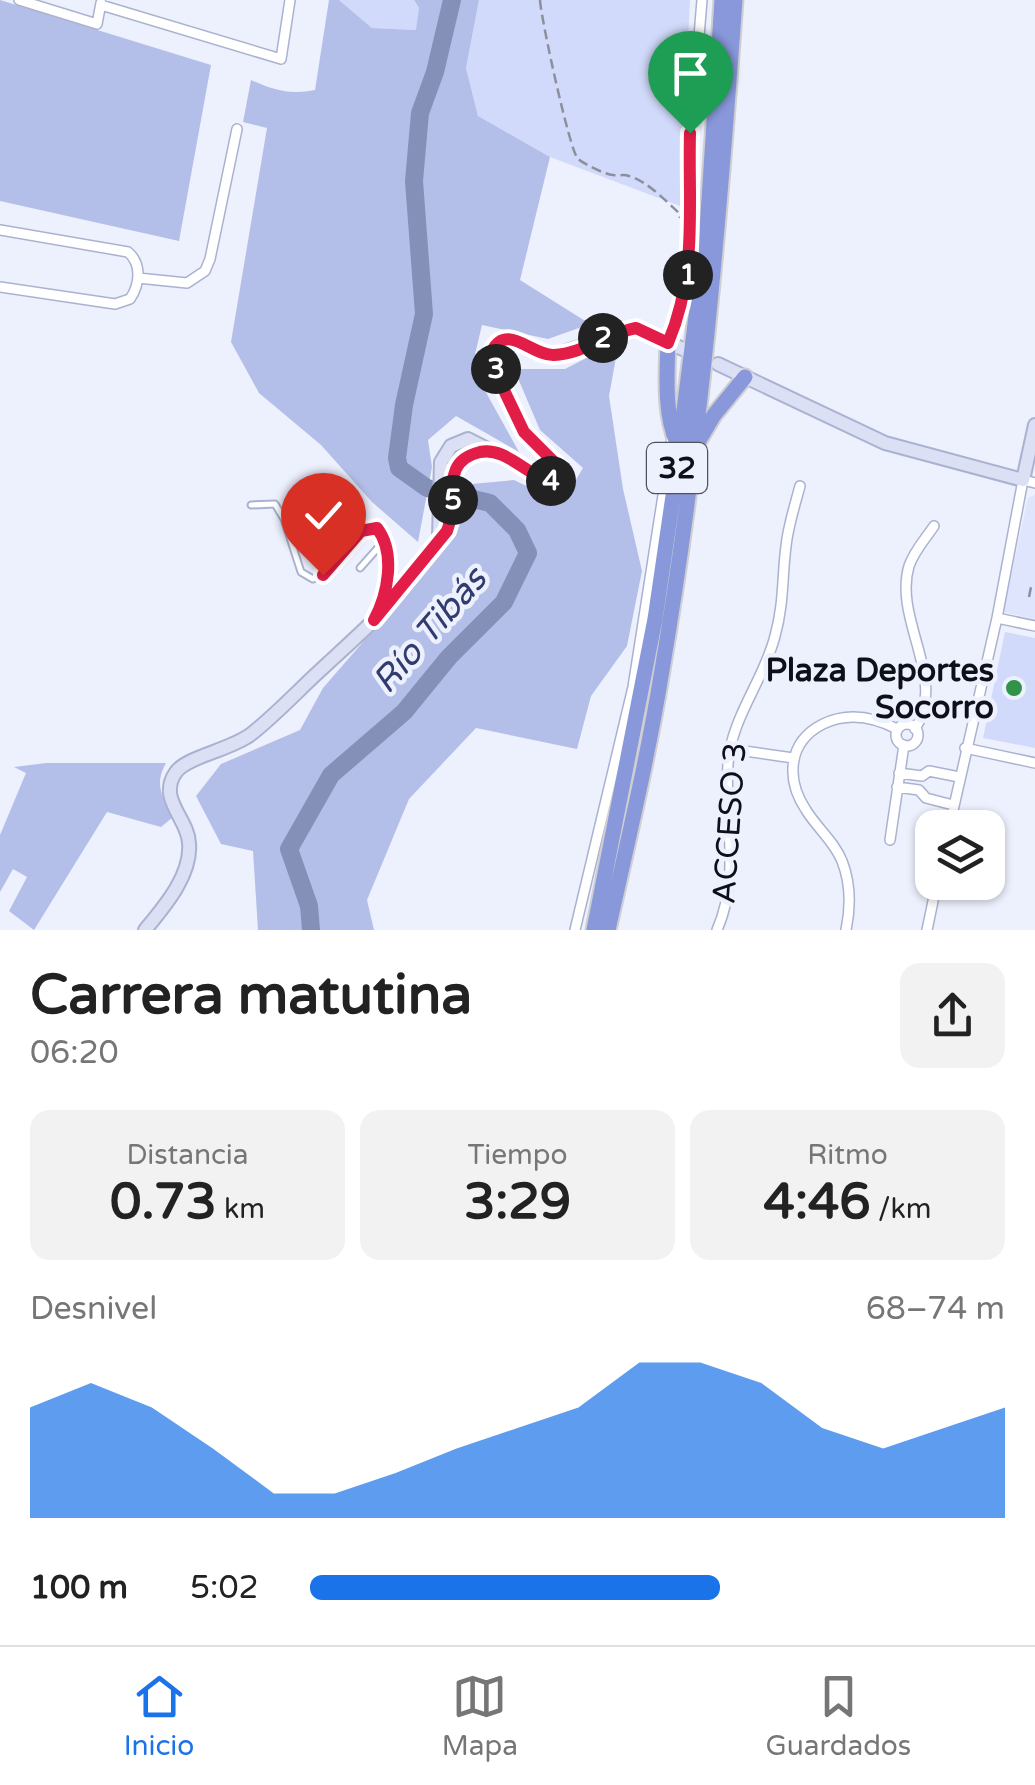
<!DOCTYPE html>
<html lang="es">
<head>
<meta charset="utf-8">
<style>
	body { margin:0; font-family:"Varela Round",sans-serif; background:#f2f2f2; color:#222; height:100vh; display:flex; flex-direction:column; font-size:38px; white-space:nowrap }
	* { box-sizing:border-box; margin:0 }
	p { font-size:32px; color:#767676 }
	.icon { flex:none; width:55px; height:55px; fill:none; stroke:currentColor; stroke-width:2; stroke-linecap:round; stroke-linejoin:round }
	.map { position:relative; height:930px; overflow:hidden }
	.drawer { display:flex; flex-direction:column; background:#fff; flex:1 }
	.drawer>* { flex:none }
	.buttons { position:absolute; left:915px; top:810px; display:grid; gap:20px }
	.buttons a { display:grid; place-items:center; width:90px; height:90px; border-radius:20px; background:#fff; box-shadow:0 2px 8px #0004; font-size:50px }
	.pin { position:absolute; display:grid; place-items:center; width:85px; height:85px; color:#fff; margin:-102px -42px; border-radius:50% 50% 50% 0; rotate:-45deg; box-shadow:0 0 10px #0007 }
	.pin .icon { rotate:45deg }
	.km { position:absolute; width:50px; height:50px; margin:-25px; border-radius:50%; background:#222; color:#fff; font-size:28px; line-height:50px; text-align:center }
	.round { display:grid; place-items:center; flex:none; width:105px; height:105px; border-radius:20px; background:#f2f2f2 }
	.head { display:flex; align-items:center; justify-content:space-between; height:170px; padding:0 30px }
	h1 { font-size:55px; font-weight:700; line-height:75px }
	.stats { display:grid; grid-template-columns:repeat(3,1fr); gap:15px; height:170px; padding:10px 30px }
	.stats div { display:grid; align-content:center; border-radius:20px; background:#f2f2f2; text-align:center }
	.stats b { font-size:50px; font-weight:700 }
	.stats small { font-size:28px; font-weight:400 }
	.stats p { font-size:28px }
	.chart { height:280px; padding:20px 30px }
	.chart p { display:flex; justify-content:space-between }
	.chart svg { width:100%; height:180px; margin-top:10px; fill:#1a73e8; opacity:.7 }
	ul { padding:0 30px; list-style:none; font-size:32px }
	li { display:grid; grid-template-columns:160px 120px 1fr; align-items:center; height:75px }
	li i { height:25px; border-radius:12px; background:#1a73e8 }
	.menu { display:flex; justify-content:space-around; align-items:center; height:140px; border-top:2px solid #e0e0e0; background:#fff; font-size:28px; color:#767676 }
	.menu a { display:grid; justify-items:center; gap:5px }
	.menu .current { color:#1a73e8 }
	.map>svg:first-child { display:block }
	.built { fill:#dfe5fc }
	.green { fill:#d1dafa }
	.forest { fill:#b4bfe9 }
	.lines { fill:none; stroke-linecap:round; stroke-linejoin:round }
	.river { stroke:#8590b8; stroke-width:18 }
	.lane-casing { stroke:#aab2d0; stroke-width:9 }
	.street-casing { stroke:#aab2d0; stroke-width:12 }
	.secondary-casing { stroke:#aab2d0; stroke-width:16 }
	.highway-casing { stroke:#cfcfd1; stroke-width:19 }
	.path { stroke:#8d909c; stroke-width:2.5; stroke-dasharray:10 5; stroke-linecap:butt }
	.lane { stroke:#fff; stroke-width:5 }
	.street { stroke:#fff; stroke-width:9 }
	.secondary { stroke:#dbe0f4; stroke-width:12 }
	.highway { stroke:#8898da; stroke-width:15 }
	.route-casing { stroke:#fff; stroke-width:20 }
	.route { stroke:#e11d48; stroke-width:12 }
	.poi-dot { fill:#319348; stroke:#edf0fd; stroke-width:4 }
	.labels { text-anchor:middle; stroke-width:9; stroke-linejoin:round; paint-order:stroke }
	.shield { fill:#edf0fd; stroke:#50525d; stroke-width:2.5 }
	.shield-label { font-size:30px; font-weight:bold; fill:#0d0f19 }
	.poi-label { font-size:32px; font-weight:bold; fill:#0d0f19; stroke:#edf0fd; text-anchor:end }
	.street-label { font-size:32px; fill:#0d0f19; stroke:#edf0fd }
	.water-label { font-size:35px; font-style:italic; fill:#313b70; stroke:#edf0fd }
</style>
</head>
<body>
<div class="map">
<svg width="1035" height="930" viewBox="0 0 1035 930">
	<rect width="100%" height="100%" fill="#edf0fd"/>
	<!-- built -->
	<path class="built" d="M 1035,495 L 1035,619 L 1003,612 L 1028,498 Z"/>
	<!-- green -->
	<path class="green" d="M 339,0 L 414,0 L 419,8 L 417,30 L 372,28 Z
		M 479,0 L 690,0 L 680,206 L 550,157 L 478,116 L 466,68 Z
		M 1005,632 L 1035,638 L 1035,748 L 983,738 Z"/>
	<!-- forest -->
	<path class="forest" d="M 0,0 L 211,65 L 179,241 L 0,201 Z
		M 329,0 L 339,0 L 372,28 L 416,30 L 419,8 L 414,0 L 479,0 L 466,68 L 478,116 L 550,157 L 520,280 L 590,324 L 548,339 L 482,325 L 472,367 L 519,452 L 456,416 L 428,440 L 432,467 L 418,542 L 372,502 L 321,445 L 259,393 L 231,342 L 267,128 L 243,122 L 251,80 C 273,90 290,95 315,90 Z
		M 619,341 L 609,396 L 623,489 L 642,571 L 627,646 L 591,696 L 577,749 L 476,728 L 409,799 L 367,900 L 374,930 L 258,930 L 253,851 L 221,844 L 196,796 L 221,764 L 300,730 L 323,688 L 434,560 L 464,513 L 461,485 L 514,480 L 562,503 L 583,468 L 540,430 L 514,369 L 565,369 Z
		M 46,763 L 166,763 C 154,784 162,797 173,817 L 161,827 L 107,812 L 34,930 L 9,911 L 27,877 L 13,869 L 0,892 L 0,835 L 26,773 L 14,767 Z"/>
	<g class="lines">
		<!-- river -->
		<path class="river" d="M 311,930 L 309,906 L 289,849 L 331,775 L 404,712 L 449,657 L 504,602 L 528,553 L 517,530 L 490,503 L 427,488 L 399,468 L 397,458 L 404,405 L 424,314 L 414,181 L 420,113 L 435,72 L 452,0"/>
		<defs>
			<path id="lane" d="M 251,505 L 275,504 L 284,519 L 301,572 L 313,579 C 338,570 348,526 377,527 C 391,546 390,582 382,604
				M 360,568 L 384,541"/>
			<path id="street" d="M 19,0 L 97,24 L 101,3
				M 101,5 L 281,59 L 290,0
				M 0,230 L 128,252 C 142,264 140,284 130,299 L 115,304 L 0,287
				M 138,278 L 187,283 L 205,271 L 210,259 L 237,129
				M 668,343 L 681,313 L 692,246 L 689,188 L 691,133 L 702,0
				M 997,618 L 1035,626
				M896 735a11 11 0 1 1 22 0a11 11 0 1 1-22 0Z
				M 915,729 C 948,679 893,620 909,566 C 914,551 926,538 934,526
				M 965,748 L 1035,763
				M 731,749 L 793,758
				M 899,773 L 922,776 L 929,771 L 959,777
				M 897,787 L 919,790 L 926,798 L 953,805
				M 949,828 L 997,618 L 1023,480 L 1035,483
				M 890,840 L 904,745
				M 575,930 L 633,687 L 672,438
				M 717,930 C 741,875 724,821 728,764 C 731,718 764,680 775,636 C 784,604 782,577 786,546 C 788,526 795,505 800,486
				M 846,930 C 851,906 851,884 842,861 C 834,841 817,828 806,810 C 786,780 787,742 823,724 C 848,712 874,717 897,729
				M 927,930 L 937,882"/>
			<path id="secondary" d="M 718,364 L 885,443 L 1023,480 L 1035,425
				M 439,538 L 441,462 L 451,446 L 468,439 L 548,480 L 555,481 L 562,477 C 557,456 533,446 522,429 C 509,407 499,380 492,356 L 498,342 L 512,339 L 551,356 L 637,328 L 685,350
				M 145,930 C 164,907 192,875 189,843 C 188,818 157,799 176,772 C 187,757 229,750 250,735 C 272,718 292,697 312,678 C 332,659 354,640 374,620 C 400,592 419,557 447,531 C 456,509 449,484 458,462 L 487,450"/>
			<path id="highway" d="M 668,343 C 667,375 664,413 677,443
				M 698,442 L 714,415 L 745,377
				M 594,930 L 655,619 L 674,489 L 707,230 L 722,0
				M 608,930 C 627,844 648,757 662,670 C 700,448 719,224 735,0"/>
		</defs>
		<!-- lane casing -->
		<use href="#lane" class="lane-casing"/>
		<!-- street casing -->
		<use href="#street" class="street-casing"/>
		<!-- secondary casing -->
		<use href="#secondary" class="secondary-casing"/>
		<!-- highway casing -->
		<use href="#highway" class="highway-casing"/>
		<!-- path -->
		<path class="path" d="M 540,0 C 541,19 570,152 578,159 C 586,165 604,174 613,175 C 619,176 624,174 629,176 C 647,181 666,201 679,213 L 680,218
			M 1029,597 L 1031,587"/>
		<!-- lane -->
		<use href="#lane" class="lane"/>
		<!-- street -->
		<use href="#street" class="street"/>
		<!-- secondary -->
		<use href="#secondary" class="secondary"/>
		<!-- highway -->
		<use href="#highway" class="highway"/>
	</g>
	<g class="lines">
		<defs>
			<path id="route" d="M 323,575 L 361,531 L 377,528 C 396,553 388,594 374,620 L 447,531 C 460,499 438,462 480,452 C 510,446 531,484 560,480 L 561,472 L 558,466 L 524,432 L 502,386 L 492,351 C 507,322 532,356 554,355 C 582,354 609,333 636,328 L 668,343 C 698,272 688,207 690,133"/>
		</defs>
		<!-- route casing -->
		<use href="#route" class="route-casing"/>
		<!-- route -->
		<use href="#route" class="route"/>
	</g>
	<!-- markers -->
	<circle class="poi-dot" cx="1014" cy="688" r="10"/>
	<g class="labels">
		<!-- shield labels -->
		<rect class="shield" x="647" y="443" width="60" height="50" rx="8"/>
		<g class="shield-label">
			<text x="677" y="478">32</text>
		</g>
		<!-- poi labels -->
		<g class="poi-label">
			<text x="994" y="681">Plaza Deportes<tspan x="994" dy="37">Socorro</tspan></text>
		</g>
		<!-- street labels -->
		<g class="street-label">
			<text transform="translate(729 823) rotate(-86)" y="11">ACCESO 3</text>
		</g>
		<!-- water labels -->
		<g class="water-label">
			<text transform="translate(429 630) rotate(-49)" y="12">Río Tibás</text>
		</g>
	</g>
</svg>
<div class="buttons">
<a><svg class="icon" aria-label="layers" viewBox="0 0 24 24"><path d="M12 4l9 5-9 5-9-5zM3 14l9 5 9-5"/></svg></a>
</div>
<div class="pin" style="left:690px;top:133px;background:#1e9e55"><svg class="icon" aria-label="arrive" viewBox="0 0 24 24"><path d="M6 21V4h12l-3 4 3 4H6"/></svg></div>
<div class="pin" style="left:323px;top:575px;background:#d93025"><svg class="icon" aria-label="check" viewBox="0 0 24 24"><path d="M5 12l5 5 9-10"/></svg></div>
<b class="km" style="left:688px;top:275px">1</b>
<b class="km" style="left:603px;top:338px">2</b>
<b class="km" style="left:496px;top:369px">3</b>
<b class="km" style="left:551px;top:481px">4</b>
<b class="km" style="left:453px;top:500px">5</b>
</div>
<section class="drawer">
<div class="head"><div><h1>Carrera matutina</h1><p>06:20</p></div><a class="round"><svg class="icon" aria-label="share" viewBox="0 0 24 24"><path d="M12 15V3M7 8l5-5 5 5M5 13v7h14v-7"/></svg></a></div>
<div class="stats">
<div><p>Distancia</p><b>0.73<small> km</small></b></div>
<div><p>Tiempo</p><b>3:29</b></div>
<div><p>Ritmo</p><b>4:46<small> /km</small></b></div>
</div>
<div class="chart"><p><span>Desnivel</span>68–74 m</p>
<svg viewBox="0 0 160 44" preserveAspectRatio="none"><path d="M0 44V17L10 11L20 17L30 27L40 38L50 38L60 33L70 27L80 22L90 17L100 6L110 6L120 11L130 22L140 27L150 22L160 17V44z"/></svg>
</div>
<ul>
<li><b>100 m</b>5:02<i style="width:59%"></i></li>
</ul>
</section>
<nav class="menu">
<a class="current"><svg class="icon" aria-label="home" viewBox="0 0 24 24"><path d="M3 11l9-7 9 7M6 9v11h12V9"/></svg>Inicio</a>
<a><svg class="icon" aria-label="map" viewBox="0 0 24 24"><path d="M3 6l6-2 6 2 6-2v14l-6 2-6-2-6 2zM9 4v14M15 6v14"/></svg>Mapa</a>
<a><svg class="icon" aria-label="saved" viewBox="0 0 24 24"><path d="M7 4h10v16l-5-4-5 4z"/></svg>Guardados</a>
</nav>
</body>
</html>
